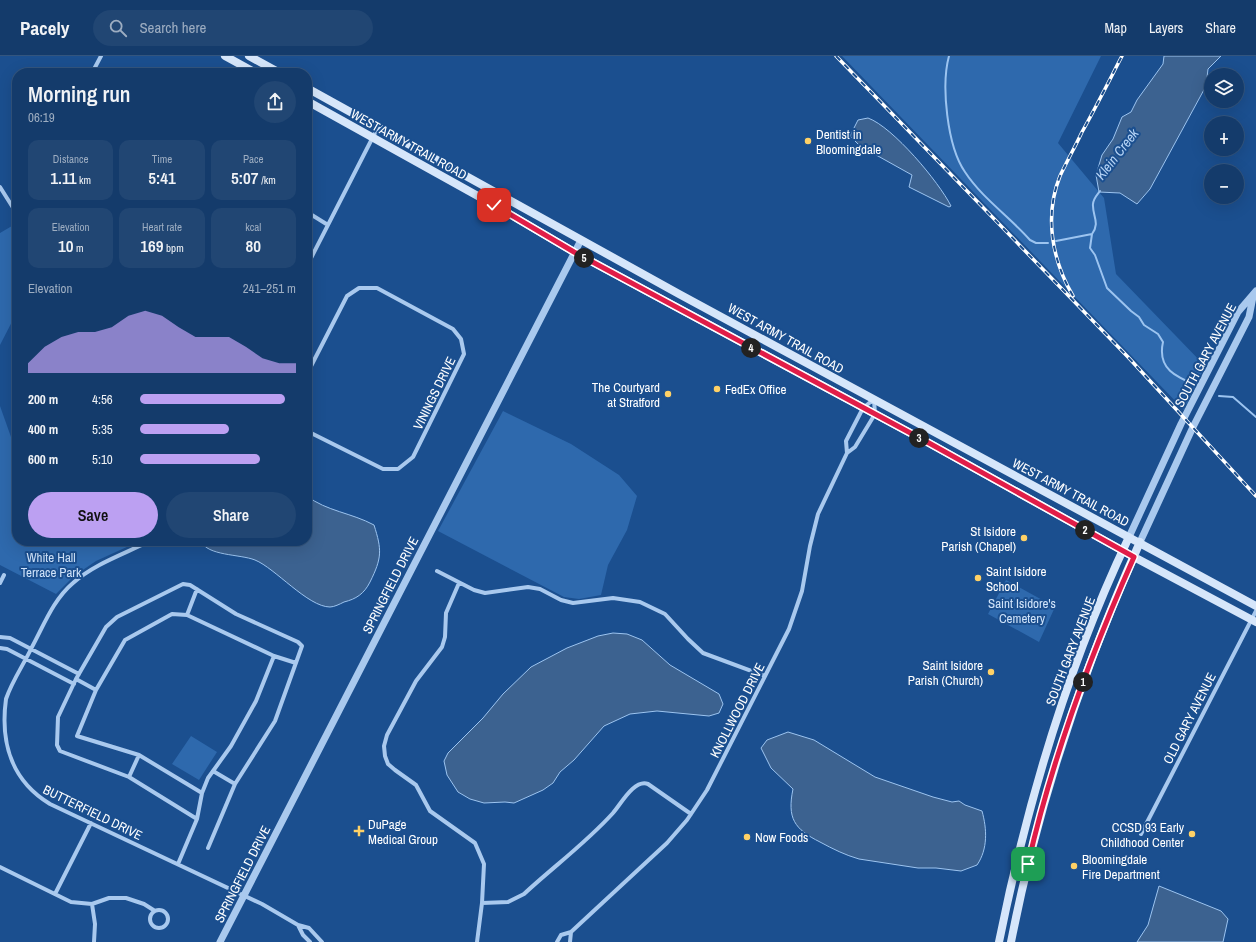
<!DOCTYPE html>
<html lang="en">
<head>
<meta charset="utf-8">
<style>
	body { margin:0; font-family:"Archivo Narrow",sans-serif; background:#214673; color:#f1f3f6; height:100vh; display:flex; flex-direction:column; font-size:15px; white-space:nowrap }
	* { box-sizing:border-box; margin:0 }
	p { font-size:13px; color:#9dadc1 }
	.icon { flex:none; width:22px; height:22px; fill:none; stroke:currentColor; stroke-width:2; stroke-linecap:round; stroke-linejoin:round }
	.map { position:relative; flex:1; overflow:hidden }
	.sheet { position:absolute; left:12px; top:12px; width:300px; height:478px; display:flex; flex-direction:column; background:#143b6b; border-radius:16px; box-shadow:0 4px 16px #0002,0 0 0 1px #33557e }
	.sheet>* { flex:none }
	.fabs { position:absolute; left:1204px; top:12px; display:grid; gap:8px }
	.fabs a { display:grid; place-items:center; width:40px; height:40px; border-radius:50%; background:#143b6b; box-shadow:0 4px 16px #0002,0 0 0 1px #33557e; font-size:20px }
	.pin { position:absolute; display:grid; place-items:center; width:34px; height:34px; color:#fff; margin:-17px; border-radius:8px; box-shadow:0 2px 6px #0006 }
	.km { position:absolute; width:20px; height:20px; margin:-10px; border-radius:50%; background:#222; color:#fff; font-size:11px; line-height:20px; text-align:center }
	.round { display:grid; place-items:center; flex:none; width:42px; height:42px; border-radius:21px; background:#214673 }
	.summary { display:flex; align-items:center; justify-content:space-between; height:68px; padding:0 16px }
	h1 { font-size:22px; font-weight:600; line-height:30px }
	.metrics { display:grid; grid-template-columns:repeat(3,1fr); gap:6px; height:68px; padding:4px 16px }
	.metrics div { display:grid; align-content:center; border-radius:10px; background:#214673; text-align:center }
	.metrics b { font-size:17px; font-weight:600 }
	.metrics small { font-size:11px; font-weight:400 }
	.metrics p { font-size:11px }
	.chart { height:112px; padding:8px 16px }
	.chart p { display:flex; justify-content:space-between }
	.chart svg { width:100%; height:72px; margin-top:4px; fill:#bca0f2; opacity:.7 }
	.primary-button { display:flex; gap:8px; margin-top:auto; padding:8px 16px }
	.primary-button a { flex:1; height:46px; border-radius:24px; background:#bca0f2; color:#111; font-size:16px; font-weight:600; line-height:46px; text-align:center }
	.primary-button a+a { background:#214673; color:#f1f3f6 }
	ul { padding:0 16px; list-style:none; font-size:13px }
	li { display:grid; grid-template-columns:64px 48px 1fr; align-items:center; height:30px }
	li i { height:10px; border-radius:5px; background:#bca0f2 }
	header { display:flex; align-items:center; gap:24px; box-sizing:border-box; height:56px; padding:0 20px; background:#143b6b; border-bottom:1px solid #33557e }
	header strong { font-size:19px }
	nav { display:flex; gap:22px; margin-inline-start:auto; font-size:14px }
	.search { width:280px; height:36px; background:#214673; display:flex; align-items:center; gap:10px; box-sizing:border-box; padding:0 14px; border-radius:22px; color:#9dadc1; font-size:15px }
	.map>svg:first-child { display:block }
	.green { fill:#2e69ad }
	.water { fill:#3c6290; stroke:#9cc4f0 }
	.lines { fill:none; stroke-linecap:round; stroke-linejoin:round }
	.stream { stroke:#9cc4f0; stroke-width:2 }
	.minor { stroke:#a9c9ee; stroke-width:4 }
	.tertiary { stroke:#a9c9ee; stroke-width:7 }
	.secondary { stroke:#d6e6fa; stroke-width:8 }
	.rail-casing { stroke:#fff; stroke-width:3.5 }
	.rail { stroke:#1b4f8f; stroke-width:2; stroke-dasharray:6; stroke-linecap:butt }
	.route-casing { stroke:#fff; stroke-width:8 }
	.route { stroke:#e11d48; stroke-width:5 }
	.poi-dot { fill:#ffd166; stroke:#1b4f8f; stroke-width:1.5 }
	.labels { text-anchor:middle; stroke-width:4; stroke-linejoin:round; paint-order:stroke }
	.poi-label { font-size:13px; fill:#fff; stroke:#1b4f8f; text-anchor:start }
	.street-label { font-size:13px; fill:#fff; stroke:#1b4f8f }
	.park-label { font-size:13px; fill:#cfe3fa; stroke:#1b4f8f }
	.water-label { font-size:14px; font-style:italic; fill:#b5d3f5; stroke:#1b4f8f }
</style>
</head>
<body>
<header>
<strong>Pacely</strong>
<div class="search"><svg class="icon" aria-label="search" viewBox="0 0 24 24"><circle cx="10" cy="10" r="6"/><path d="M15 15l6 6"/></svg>Search here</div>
<nav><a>Map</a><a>Layers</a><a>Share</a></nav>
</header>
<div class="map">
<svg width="1256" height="886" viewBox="0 0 1256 886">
	<rect width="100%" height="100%" fill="#1b4f8f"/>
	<!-- green -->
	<path class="green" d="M 842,0 L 1101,0 L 1058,87 L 1104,142 L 1116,218 L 1205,310 L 1184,354 Z
		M 17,167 L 17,256 L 0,289 L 0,177 Z
		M 0,350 L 11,381 L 17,389 L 17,485 L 140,485 L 96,505 L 74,520 L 56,538 L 0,509 Z
		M 503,355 L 571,388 L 619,419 L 637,440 L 627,474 L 608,509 L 601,539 L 579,543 L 564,541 L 438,475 Z
		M 1006,524 L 1055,551 L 1039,586 L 988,558 Z
		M 191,680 L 217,696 L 199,724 L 172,708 Z"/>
	<!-- water -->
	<path class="water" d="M 1164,0 L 1221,0 L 1208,13 L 1206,30 L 1150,133 L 1137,148 L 1120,137 L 1099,136 L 1096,119 L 1102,99 L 1113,83 L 1122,61 L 1131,56 L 1137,44 L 1163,8 Z
		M 868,62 C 893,71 939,126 951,150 L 949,151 L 909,131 L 912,119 L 860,90 L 850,80 L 858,64 Z
		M 307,440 C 326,455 352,457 374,469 C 382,494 382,502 370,526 C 364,538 356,543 344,546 C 340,548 334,551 330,551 C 308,551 275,512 255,504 C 240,498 207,500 201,485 L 307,485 Z
		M 613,577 L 627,578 L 642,584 L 670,609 L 719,638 L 723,648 L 719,657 L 709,660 L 657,655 L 630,658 L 604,670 L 574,704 L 560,716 L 553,727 L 543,734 L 514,747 L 505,746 L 484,747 L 470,743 L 458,736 L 447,719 L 444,705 L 448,697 L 483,662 L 503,638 L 531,611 L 567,592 L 598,580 Z
		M 788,676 L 814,684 L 875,721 L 933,741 L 952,746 L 959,745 L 965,749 L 982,755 C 987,773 988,793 977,809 L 961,815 L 936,812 L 918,812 L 859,803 C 845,799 833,793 820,786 C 794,773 787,762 793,733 L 771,712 L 761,692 L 767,684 Z
		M 1159,830 L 1221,855 L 1228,863 L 1223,886 L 1137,886 L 1148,869 Z"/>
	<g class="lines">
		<!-- stream -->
		<path class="stream" d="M 949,0 C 941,29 947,90 965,116 C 982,142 1010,161 1030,184 L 1036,187 L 1048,187
			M 1092,178 L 1090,192 L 1095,199 L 1107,232 L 1131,255 L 1139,261 L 1144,269 L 1158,278 L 1163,286 C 1157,313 1176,321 1198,330
			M 1056,185 L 1092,178 C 1100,167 1093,161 1093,150 C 1092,144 1097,139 1100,135
			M 1219,340 L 1233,341 L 1256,361"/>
		<!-- minor -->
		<path class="minor" d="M 92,17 L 101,0
			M 0,131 L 17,158
			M 12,148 L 17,143
			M 307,156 L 328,169
			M 307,210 L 378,71
			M 307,318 L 347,240 L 359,232 L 377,232 L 453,273 L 461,283 L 464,298 L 413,401 L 398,413 L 383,413 L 307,375
			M 847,397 L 855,391 L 875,358 L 874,344
			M 150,485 C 124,498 94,508 73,527 C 53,544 44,569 32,591 C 24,608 12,625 6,643 C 0,687 12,725 50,748 L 262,848 L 298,869 L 309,872 L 322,886
			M 437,515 L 474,534 L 485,537 L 528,531 L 540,533 L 561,544 L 573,547 L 613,542 L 640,546 L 665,558 L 688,583 L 703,597 L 765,620
			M 0,527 L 4,519
			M 459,527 L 446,557 L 445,581 L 442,591 L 416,625 L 387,679 L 384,690 L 385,700 L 388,708 L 395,714 L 416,729 L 430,755 L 475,787 L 484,808 L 482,847
			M 187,559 L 197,533
			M 0,581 L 10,582 L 79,618
			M 0,592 L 7,593 L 74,628
			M 274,600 L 296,607
			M 76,623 L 96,634
			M 129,721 L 139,699
			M 197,763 L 129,721 L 60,695 L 57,689 L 58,661 L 76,623 L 106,571 L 117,561 L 183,528 L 190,529 L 236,558 L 298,586 L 302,590 L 275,665 L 235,728 L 213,715
			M 1141,778 L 1256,555
			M 208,792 L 235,728
			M 178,808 L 197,763 L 202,737 L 208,722 L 231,690 L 256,645 L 274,600 L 187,559 L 172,558 L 125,584 L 96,634 L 77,680 L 139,699 L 202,737
			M 0,811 L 71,846 L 92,848 L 109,842 L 126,842 L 144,848 L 155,855
			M 55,838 L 91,767
			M 92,848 L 95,868 L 94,886
			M150 863a9 9 0 1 1 18 0a9 9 0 1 1-18 0Z
			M 298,869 L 303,879 L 310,886
			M 477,886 L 482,847 L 508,846 L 524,838 C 553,811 586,787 613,757 C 621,748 634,723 648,728 L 691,758
			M 557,886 L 561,879 L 571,876 L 667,787 L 687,764 L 707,734 L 789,573 L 802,535 L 810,490 L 818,458 L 847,397 L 846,385 L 863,352 L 873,344
			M 570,886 L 571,876"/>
		<!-- tertiary -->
		<path class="tertiary" d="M 1129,481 L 1181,368 L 1238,256 L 1256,235
			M 1140,486 L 1193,371 L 1249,261 L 1253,241
			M 220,886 L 581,184"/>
		<!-- secondary -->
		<path class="secondary" d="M 225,0 L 256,17
			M 249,0 L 280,17
			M 307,32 L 679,238 L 1256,550
			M 307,45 L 494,149 L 574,196 L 929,387 L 1134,501 L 1256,566
			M 999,886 C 1027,747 1068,609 1129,481
			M 1011,886 C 1038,748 1082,615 1140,486"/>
		<defs>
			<path id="rail" d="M 836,0 L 1128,301 L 1256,440
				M 1073,240 C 1052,204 1044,160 1060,120 C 1067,105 1075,91 1082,76 C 1096,51 1109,25 1122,0"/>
		</defs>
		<!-- rail casing -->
		<use href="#rail" class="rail-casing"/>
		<!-- rail -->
		<use href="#rail" class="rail"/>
	</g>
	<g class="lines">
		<defs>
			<path id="route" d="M 494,149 L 574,196 L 929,387 L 1134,501 C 1090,600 1052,703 1028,808"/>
		</defs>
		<!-- route casing -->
		<use href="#route" class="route-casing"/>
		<!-- route -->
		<use href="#route" class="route"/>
	</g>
	<!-- markers -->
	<g class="poi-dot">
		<circle cx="808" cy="85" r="4"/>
		<circle cx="717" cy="333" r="4"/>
		<circle cx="668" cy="338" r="4"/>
		<circle cx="1024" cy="482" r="4"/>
		<circle cx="978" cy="522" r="4"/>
		<circle cx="991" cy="616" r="4"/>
		<path d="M357 769h4v4h4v4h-4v4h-4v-4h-4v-4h4z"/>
		<circle cx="1192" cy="778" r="4"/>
		<circle cx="747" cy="781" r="4"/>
		<circle cx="1074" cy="810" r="4"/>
	</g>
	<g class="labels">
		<!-- poi labels -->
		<g class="poi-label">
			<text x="816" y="83">Dentist in<tspan x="816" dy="15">Bloomingdale</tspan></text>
			<text x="660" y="336" text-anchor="end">The Courtyard<tspan x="660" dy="15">at Stratford</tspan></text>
			<text x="725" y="338">FedEx Office</text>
			<text x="1016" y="480" text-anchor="end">St Isidore<tspan x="1016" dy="15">Parish (Chapel)</tspan></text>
			<text x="986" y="520">Saint Isidore<tspan x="986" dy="15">School</tspan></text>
			<text x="983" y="614" text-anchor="end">Saint Isidore<tspan x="983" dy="15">Parish (Church)</tspan></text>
			<text x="368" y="773">DuPage<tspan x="368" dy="15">Medical Group</tspan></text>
			<text x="1184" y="776" text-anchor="end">CCSD 93 Early<tspan x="1184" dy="15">Childhood Center</tspan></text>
			<text x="755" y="786">Now Foods</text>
			<text x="1082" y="808">Bloomingdale<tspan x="1082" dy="15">Fire Department</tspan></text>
		</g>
		<!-- street labels -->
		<g class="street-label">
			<text transform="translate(409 88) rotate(29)" y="5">WEST ARMY TRAIL ROAD</text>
			<text transform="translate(786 282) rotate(29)" y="5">WEST ARMY TRAIL ROAD</text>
			<text transform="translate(1205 299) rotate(-62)" y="5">SOUTH GARY AVENUE</text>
			<text transform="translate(434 337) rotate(-64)" y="5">VININGS DRIVE</text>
			<text transform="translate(1071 436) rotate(28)" y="5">WEST ARMY TRAIL ROAD</text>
			<text transform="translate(390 529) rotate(-63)" y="5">SPRINGFIELD DRIVE</text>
			<text transform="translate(1070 595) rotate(-69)" y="5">SOUTH GARY AVENUE</text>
			<text transform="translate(737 654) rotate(-63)" y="5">KNOLLWOOD DRIVE</text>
			<text transform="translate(1189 662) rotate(-63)" y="5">OLD GARY AVENUE</text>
			<text transform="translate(93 756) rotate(26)" y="5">BUTTERFIELD DRIVE</text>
			<text transform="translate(242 818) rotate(-63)" y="5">SPRINGFIELD DRIVE</text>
		</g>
		<!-- park labels -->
		<g class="park-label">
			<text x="51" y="506">White Hall<tspan x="51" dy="15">Terrace Park</tspan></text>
			<text x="1022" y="552">Saint Isidore's<tspan x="1022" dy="15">Cemetery</tspan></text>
		</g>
		<!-- water labels -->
		<g class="water-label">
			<text transform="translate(1117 98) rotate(-52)" y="5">Klein Creek</text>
		</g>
	</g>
</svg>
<div class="fabs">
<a><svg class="icon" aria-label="layers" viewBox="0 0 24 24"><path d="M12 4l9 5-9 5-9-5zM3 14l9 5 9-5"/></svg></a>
<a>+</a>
<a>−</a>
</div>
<div class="pin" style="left:1028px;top:808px;background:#1e9e55"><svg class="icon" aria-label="arrive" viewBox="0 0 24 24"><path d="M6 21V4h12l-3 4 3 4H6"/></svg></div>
<div class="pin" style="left:494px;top:149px;background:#d93025"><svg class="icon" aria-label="check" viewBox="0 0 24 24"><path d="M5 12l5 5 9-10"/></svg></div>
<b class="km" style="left:1083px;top:626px">1</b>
<b class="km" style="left:1085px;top:474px">2</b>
<b class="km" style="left:919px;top:382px">3</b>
<b class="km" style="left:751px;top:292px">4</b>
<b class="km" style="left:584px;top:202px">5</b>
<section class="sheet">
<div class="summary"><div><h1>Morning run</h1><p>06:19</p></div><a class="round"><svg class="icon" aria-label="share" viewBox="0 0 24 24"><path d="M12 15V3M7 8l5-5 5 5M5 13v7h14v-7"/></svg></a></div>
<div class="metrics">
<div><p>Distance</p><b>1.11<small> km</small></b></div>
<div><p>Time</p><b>5:41</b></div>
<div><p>Pace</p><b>5:07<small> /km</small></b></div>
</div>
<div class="metrics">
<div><p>Elevation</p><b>10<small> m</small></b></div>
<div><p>Heart rate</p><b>169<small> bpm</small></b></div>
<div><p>kcal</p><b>80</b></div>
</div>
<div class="chart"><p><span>Elevation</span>241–251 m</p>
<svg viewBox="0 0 160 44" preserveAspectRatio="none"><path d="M0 44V38L10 28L20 22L30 19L40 19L50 16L60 9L70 6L80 9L90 16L100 22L110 22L120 22L130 28L140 35L150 38L160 38V44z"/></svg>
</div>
<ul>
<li><b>200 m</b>4:56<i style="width:93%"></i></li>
<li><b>400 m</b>5:35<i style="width:57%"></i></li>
<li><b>600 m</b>5:10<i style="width:77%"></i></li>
</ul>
<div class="primary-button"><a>Save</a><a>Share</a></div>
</section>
</div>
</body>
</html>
